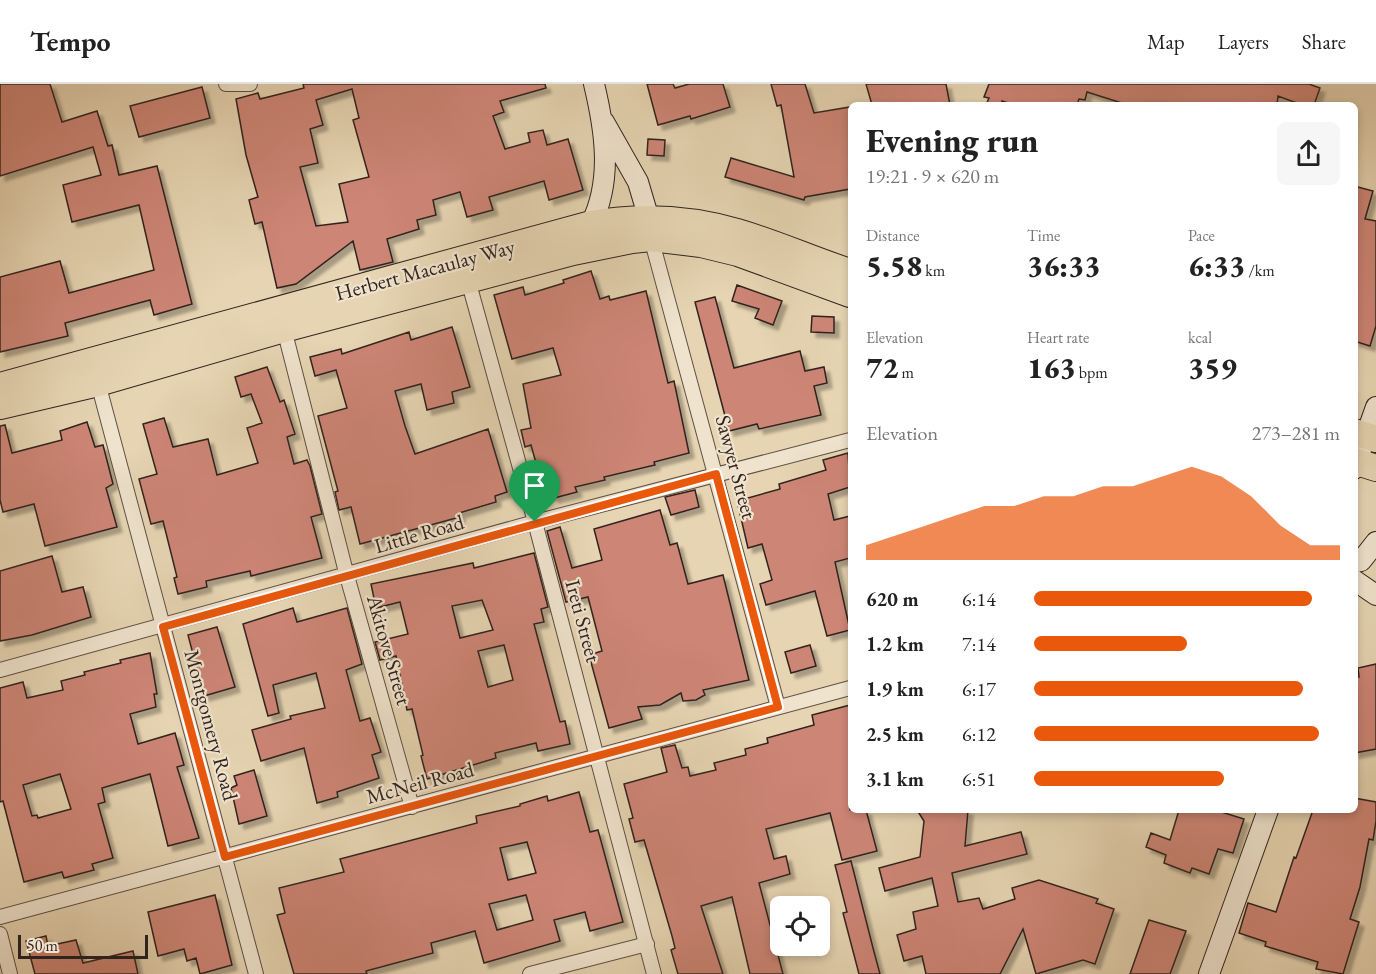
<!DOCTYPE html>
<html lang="en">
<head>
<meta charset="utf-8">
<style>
	body { margin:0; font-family:"EB Garamond",serif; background:#f6f6f6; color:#222; height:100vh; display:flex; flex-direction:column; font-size:22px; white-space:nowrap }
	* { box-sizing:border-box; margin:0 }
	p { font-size:20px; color:#767676 }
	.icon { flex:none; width:33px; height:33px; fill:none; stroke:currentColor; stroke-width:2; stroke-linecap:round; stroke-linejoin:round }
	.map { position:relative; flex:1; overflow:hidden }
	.panel { position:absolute; left:848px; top:18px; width:510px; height:711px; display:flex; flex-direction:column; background:#fff; border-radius:9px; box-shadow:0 3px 9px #0003 }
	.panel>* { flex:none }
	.controls { position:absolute; left:770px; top:812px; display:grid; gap:12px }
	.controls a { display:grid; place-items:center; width:60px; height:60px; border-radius:9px; background:#fff; box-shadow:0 3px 9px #0003; font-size:30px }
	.scale { position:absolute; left:18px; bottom:15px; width:130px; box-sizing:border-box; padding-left:6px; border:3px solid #31241f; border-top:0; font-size:16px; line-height:21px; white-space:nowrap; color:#31241f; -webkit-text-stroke:4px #efe3cd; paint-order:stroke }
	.pin { position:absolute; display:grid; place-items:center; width:51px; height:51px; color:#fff; margin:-62px -26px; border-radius:50% 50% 50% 0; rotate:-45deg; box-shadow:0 0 6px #0007 }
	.pin .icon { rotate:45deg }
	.round { display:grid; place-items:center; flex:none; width:63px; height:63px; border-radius:9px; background:#f6f6f6 }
	.head { display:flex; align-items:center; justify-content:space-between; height:102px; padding:0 18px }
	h1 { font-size:33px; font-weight:800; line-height:45px }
	.figures { display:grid; grid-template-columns:repeat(3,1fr); gap:9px; height:102px; padding:6px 18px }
	.figures div { display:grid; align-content:center }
	.figures b { font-size:30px; font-weight:800 }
	.figures small { font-size:16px; font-weight:400 }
	.figures p { font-size:16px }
	.chart { height:168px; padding:12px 18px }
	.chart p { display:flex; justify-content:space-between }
	.chart svg { width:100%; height:108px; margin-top:6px; fill:#ea580c; opacity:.7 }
	ul { padding:0 18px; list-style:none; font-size:20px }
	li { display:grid; grid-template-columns:96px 72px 1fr; align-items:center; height:45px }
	li i { height:15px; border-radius:8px; background:#ea580c }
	header { display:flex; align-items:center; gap:36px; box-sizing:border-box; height:84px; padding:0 30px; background:#fff; border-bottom:2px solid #e0e0e0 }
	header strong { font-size:28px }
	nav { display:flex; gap:33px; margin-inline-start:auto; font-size:21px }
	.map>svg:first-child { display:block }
	.building { fill:#cd8576; stroke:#31241f; stroke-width:1.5; fill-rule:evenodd; filter:url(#shadow) }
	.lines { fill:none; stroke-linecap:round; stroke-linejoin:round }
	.street-casing { stroke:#5e5044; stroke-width:16 }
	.secondary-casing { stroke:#31241f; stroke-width:22 }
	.highway-casing { stroke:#31241f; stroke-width:28 }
	.street { stroke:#efe3cd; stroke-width:14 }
	.secondary { stroke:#efe3cd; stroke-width:20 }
	.highway { stroke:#e6d4b2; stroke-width:26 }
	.route-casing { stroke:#fff; stroke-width:12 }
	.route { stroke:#ea580c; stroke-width:8 }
	.labels { text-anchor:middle; stroke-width:4.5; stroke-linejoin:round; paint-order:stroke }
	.street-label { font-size:21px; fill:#31241f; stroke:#efe3cd }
</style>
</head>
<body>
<header>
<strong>Tempo</strong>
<nav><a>Map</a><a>Layers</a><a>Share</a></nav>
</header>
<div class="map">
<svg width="1376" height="890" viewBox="0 0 1376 890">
	<defs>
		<filter id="shadow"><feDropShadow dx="5" dy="5" stdDeviation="1.5" flood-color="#0004"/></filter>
	</defs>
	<rect width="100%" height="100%" fill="#e6d4b2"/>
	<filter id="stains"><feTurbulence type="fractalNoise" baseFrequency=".00333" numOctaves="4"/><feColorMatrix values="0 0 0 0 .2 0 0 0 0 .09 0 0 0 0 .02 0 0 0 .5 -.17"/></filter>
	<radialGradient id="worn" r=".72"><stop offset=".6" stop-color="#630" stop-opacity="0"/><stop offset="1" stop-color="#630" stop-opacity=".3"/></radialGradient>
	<!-- building -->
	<path class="building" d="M 0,0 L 50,0 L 62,38 L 97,27 L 108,62 L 112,61 L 119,91 L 157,82 L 192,220 L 154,231 L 150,216 L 65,239 L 68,252 L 0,268 L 0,193 L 60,177 L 69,209 L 154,186 L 139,121 L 72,138 L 63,101 L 101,91 L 93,63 L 0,92 Z
		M 303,0 L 545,0 L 546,4 L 500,17 L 504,28 L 493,32 L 505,65 L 530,58 L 528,49 L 543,46 L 547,61 L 568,55 L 583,106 L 549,116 L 544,97 L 489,113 L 493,126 L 467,133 L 460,108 L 433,116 L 436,131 L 417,136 L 419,145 L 387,155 L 393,178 L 360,186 L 353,157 L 296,200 L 277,204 L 262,138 L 255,140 L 249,116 L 258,113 L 246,71 L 236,15 L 258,9 L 260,15 L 304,4 ZM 352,5 L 359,34 L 353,36 L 369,93 L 339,100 L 348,138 L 316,142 L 300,83 L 318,79 L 310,45 L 323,41 L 316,16 Z
		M 647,0 L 673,0 L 675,4 L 689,0 L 723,0 L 730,23 L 691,35 L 690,32 L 658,41 Z
		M 771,0 L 805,0 L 814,29 L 850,23 L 850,105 L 805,113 L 804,116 L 725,93 L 731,74 L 794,93 L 781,21 L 777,22 Z
		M 866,0 L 946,0 L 950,21 L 872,21 Z
		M 989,0 L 1309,0 L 1320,4 L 1314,21 L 1302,21 L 1278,12 L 1277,21 L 1128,21 L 1087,8 L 1085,16 L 1079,15 L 1077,21 L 1014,21 L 1002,17 L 1001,21 L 986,21 L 989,14 L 984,13 Z
		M 202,3 L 210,34 L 139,53 L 130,22 Z
		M 648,55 L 665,56 L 664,72 L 647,71 Z
		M 1354,102 L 1373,107 L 1365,135 L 1376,137 L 1376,242 L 1370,262 L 1354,257 Z
		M 591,187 L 600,215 L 609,212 L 610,216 L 646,207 L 668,299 L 674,297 L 689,369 L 654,378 L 655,381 L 604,393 L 605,396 L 575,403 L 577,408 L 554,414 L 552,410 L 545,412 L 531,361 L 525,363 L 521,346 L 531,344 L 523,300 L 561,291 L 553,264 L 512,275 L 494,211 L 523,203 L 525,211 L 564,199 L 563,196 Z
		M 737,201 L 782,217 L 773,241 L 755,234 L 759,225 L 732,217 Z
		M 715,213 L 734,284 L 800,267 L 805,287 L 824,283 L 827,299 L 814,302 L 821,331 L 759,345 L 757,340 L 729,347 L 695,218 Z
		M 812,232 L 834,233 L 834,249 L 811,248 Z
		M 452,243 L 470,303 L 452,308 L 454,319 L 427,326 L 421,300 L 395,307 L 405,342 L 415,370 L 488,345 L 507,408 L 495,412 L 496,418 L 459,429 L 460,433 L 360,460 L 351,423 L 339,426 L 335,408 L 338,407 L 318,332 L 347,324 L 336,286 L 315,292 L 310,273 L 341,265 L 342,270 L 409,248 L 411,256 Z
		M 267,283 L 280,318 L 284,316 L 295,350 L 287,353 L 294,380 L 307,376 L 310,382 L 322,430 L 311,433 L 322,474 L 251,492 L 250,487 L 206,497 L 207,503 L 178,510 L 174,494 L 177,493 L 163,437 L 151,440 L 139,395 L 157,390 L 143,340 L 164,334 L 173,363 L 208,355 L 217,391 L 258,379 L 247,344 L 262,339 L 251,310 L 241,313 L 235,293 Z
		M 87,338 L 95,363 L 103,361 L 113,400 L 106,404 L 117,443 L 45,462 L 34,420 L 3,428 L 0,416 L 0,342 L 5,341 L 12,369 L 62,356 L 60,347 Z
		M 848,369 L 850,403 L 828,410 L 834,436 L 850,432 L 850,474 L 835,478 L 850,546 L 827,552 L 815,507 L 766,521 L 760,500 L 772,496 L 762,460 L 748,464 L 737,417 L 780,405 L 779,400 L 826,386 L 823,376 Z
		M 695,406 L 699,423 L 671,431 L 665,413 Z
		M 660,426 L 670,461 L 677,459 L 688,500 L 723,491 L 749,596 L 703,606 L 705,611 L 696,616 L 683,617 L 681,609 L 660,621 L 638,623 L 642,635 L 609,644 L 589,571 L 602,567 L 588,513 L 566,518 L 547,447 L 560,443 L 572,484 L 602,476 L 594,445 Z
		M 534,469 L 548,523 L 541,525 L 544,538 L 534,540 L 560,638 L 565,637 L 570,660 L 538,667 L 536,659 L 495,669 L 496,674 L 427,695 L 421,672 L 423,671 L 412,625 L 407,626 L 396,572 L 380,576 L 375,558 L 408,550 L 400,518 L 376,524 L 371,500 L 473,479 L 474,484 ZM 482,516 L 493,546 L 460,554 L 452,522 ZM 504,561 L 513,596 L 488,603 L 478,567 Z
		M 52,472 L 62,508 L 83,503 L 91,533 L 32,551 L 0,557 L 0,487 Z
		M 293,524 L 297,538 L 347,524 L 362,580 L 346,586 L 360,637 L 370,634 L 381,668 L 372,671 L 379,694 L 337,708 L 338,713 L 317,719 L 304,664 L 261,677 L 252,646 L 291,635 L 290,632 L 325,624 L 316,589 L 273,601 L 279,629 L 268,632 L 243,540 Z
		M 217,543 L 235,603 L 204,612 L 188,551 Z
		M 810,561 L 816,582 L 791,589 L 785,568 Z
		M 150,569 L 157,610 L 154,610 L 156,623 L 130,630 L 138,660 L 175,649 L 184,681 L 177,683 L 199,754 L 168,762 L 150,690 L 102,704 L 105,718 L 98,720 L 113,774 L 92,780 L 94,786 L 64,794 L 62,788 L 24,798 L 3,717 L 0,718 L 0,604 L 23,598 L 27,614 L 63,606 L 61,597 L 85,591 L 84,588 L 121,579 L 120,576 ZM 60,690 L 71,725 L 38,734 L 37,731 L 32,732 L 23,701 Z
		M 1376,580 L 1376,665 L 1354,669 L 1354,594 L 1359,593 L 1358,584 Z
		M 850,621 L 850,726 L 866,726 L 877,767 L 842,776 L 830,729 L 766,745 L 774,775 L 786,772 L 790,790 L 759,799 L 783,890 L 750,890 L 732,813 L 701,822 L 723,890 L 678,890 L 671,866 L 675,864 L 672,852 L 644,756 L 635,758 L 629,735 L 633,734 L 624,700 L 667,688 L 661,664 L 675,661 L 682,684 L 688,683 L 690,692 L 716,686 L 714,679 L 746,671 L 745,665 L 768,659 L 767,654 L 814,641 L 812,631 Z
		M 254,686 L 267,732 L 239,740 L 231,704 L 237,701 L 234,692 Z
		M 579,708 L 590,748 L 598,746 L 623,838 L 590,847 L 585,828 L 554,836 L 560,857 L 484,879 L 475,847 L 431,859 L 433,869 L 366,887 L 367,890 L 294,890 L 277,831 L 285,829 L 279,804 L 344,788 L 340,775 L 477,739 L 476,732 L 520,722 L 520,720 L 547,712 L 548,717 ZM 527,758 L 536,789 L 508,796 L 500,764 ZM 526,811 L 533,836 L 497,846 L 489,820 Z
		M 1354,714 L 1376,718 L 1376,737 L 1373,756 L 1369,755 L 1360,803 L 1350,835 L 1359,838 L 1343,890 L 1316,885 L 1318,878 L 1265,862 L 1266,858 L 1239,849 L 1248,819 L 1276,828 L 1294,773 L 1296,774 L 1313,726 L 1354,726 Z
		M 917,726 L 968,726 L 965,762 L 1021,748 L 1027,770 L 952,789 L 958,818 L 979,814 L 983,825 L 1015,815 L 1012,804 L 1039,796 L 1098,815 L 1096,819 L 1114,825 L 1095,880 L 1083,876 L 1036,890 L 1023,845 L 1000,890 L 926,890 L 922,872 L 904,877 L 897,851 L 916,845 L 913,828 L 938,822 L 932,794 L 885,807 L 879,784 L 920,773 L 924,737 Z
		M 1179,726 L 1215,726 L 1244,735 L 1233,769 L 1218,765 L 1209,790 L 1192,784 L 1190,789 L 1164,779 L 1166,771 L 1146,763 L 1151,749 L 1170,756 Z
		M 851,777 L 873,864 L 880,890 L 859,890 L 843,829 L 847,828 L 835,781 Z
		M 215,811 L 232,881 L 200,890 L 196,874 L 187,877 L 184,865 L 158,872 L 148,828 Z
		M 1149,836 L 1186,847 L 1170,890 L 1130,890 Z
		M 46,852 L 48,862 L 76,856 L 83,879 L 133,867 L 138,890 L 35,890 L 26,857 Z"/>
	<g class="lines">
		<defs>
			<path id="street" d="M 226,0 L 250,0
				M 651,154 L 778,623
				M 468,196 L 535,438 L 654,890
				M 284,245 L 347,492 L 412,723
				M 98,299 L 256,890
				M 0,586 L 535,438 L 850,356
				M 0,833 L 850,604
				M 0,850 L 10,890
				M 530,890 L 647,860"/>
			<path id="secondary" d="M 604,38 L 638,98 L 649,135
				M 591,140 C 613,96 605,46 594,0
				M 1354,385 L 1376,323
				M 1354,478 L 1361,477 L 1376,458
				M 1354,496 L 1376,511
				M 1209,890 L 1268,726"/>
			<path id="highway" d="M 0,302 L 591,140 C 640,132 689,134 737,148 C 776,159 812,176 850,188
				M 0,322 L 98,299 L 284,245 L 573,168 L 632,156 L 651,154 L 701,160 L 738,169 L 850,210
				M 1354,348 L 1376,355
				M 1354,377 L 1376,384"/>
		</defs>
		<!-- street casing -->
		<use href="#street" class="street-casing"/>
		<!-- secondary casing -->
		<use href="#secondary" class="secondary-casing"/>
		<!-- highway casing -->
		<use href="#highway" class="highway-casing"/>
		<!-- street -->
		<use href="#street" class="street"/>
		<!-- secondary -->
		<use href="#secondary" class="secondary"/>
		<!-- highway -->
		<use href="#highway" class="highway"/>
	</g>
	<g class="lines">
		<defs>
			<path id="route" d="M 716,390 L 778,623 L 225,773 L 163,543 Z"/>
		</defs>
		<!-- route casing -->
		<use href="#route" class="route-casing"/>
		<!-- route -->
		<use href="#route" class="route"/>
	</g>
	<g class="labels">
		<!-- street labels -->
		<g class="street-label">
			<text transform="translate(425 186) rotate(-15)" y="7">Herbert Macaulay Way</text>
			<text transform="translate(736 383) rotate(75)" y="7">Sawyer Street</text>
			<text transform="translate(419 450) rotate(-16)" y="7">Little Road</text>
			<text transform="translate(583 537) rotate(75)" y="7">Ireti Street</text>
			<text transform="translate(389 566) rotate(74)" y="7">Akitove Street</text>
			<text transform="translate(211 641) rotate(75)" y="7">Montgomery Road</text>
			<text transform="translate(420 699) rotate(-15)" y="7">McNeil Road</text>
		</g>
	</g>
	<rect width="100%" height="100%" filter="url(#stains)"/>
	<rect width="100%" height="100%" fill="url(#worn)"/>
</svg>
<div class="controls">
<a><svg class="icon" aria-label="locate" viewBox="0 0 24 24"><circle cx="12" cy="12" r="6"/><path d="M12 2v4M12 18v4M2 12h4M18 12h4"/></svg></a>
</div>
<div class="scale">50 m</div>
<div class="pin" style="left:535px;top:438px;background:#1e9e55"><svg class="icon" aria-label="arrive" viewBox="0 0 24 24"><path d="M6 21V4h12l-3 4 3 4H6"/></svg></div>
<section class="panel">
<div class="head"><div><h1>Evening run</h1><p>19:21 · 9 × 620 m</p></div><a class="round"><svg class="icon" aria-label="share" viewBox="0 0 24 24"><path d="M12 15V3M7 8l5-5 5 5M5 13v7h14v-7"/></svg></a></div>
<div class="figures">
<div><p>Distance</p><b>5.58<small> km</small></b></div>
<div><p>Time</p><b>36:33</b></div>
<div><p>Pace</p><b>6:33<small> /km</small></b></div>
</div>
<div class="figures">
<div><p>Elevation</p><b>72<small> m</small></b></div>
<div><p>Heart rate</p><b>163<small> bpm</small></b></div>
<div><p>kcal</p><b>359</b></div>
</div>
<div class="chart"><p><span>Elevation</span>273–281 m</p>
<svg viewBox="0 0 160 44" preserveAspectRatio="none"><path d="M0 44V38L10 34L20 30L30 26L40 22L50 22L60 18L70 18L80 14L90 14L100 10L110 6L120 10L130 18L140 30L150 38L160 38V44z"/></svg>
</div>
<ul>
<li><b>620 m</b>6:14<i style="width:91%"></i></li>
<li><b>1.2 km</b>7:14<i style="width:50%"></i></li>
<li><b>1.9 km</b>6:17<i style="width:88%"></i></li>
<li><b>2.5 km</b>6:12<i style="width:93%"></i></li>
<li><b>3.1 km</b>6:51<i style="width:62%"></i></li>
</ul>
</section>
</div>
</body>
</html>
